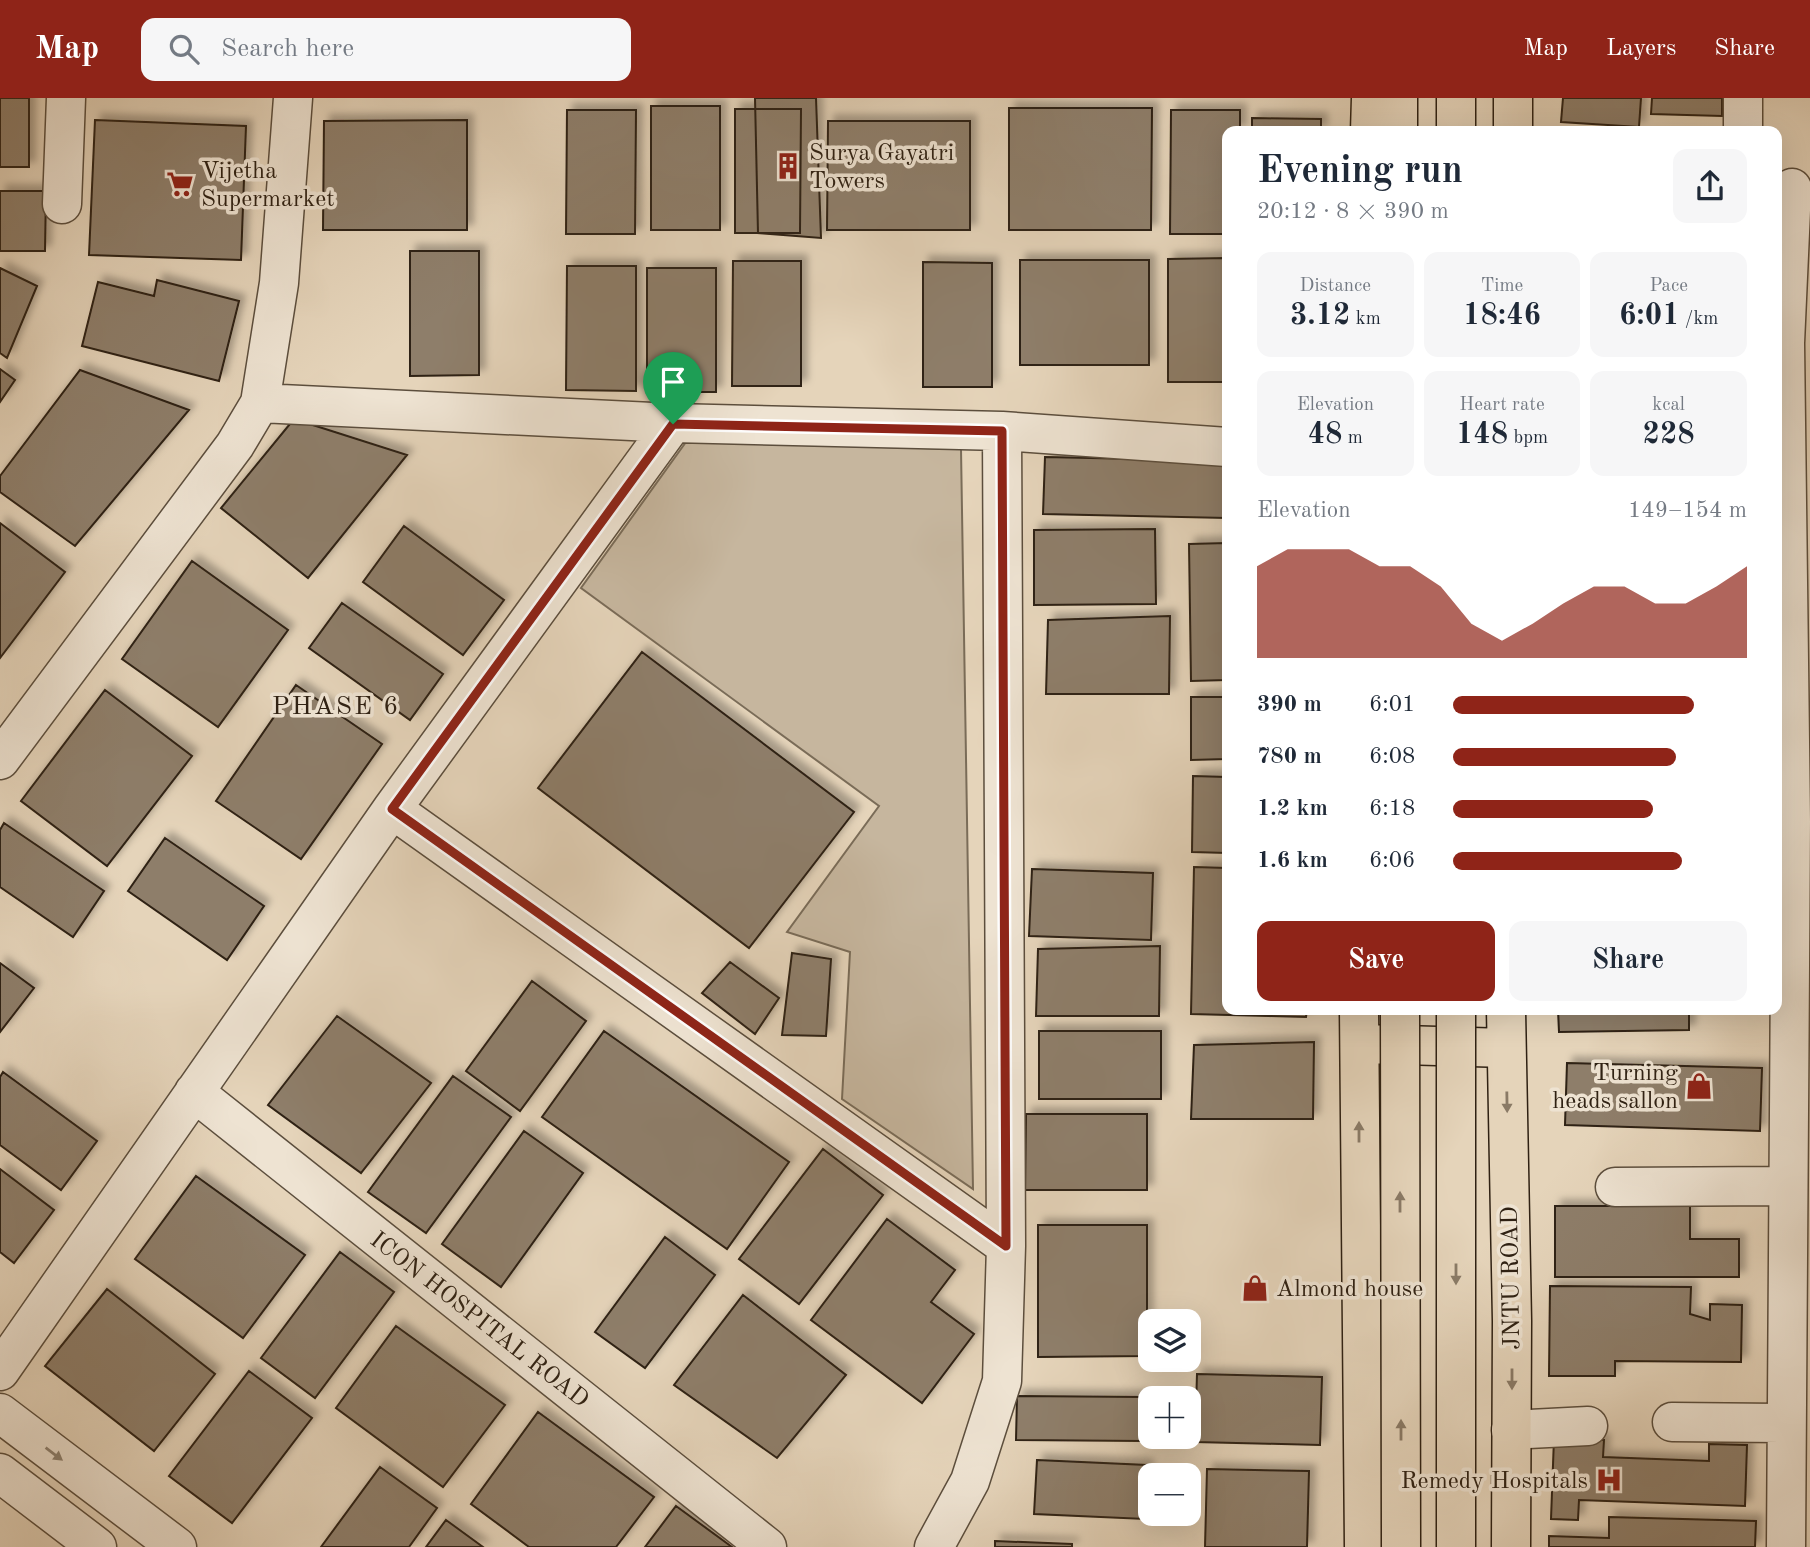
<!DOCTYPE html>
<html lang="en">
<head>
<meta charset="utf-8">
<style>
	body { margin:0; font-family:"Old Standard TT",serif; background:#f6f6f7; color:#1f2937; height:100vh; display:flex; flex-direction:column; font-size:26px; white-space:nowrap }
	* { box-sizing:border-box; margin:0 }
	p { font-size:23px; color:#747a83 }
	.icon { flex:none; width:38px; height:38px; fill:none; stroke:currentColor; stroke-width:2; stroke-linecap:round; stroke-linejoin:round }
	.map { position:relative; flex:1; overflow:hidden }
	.details { position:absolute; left:1222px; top:28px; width:560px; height:889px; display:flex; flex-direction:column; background:#fff; border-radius:14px; box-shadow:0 7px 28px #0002 }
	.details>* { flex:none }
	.fabs { position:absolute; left:1138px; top:1211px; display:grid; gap:14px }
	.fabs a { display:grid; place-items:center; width:63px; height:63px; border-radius:14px; background:#fff; box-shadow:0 7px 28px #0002; font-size:35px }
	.pin { position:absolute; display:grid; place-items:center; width:60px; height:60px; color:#fff; margin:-72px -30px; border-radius:50% 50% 50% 0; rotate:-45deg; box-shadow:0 0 7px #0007 }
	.pin .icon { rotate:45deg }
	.round { display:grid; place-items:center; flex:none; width:74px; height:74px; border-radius:14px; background:#f6f6f7 }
	.summary { display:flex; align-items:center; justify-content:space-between; height:119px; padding:0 35px }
	h1 { font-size:38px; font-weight:700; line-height:52px }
	.metrics { display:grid; grid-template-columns:repeat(3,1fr); gap:10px; height:119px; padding:7px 35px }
	.metrics div { display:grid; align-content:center; border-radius:14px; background:#f6f6f7; text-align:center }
	.metrics b { font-size:30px; font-weight:700 }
	.metrics small { font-size:19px; font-weight:400 }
	.metrics p { font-size:19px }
	.chart { height:196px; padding:14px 35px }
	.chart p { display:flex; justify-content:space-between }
	.chart svg { width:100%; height:126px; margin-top:7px; fill:#8f2418; opacity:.7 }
	.action { display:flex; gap:14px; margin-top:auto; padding:14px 35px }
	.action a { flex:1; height:80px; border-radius:14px; background:#8f2418; color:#fff; font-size:28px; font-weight:700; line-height:80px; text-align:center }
	.action a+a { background:#f6f6f7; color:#1f2937 }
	ul { padding:0 35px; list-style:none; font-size:23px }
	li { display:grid; grid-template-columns:112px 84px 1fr; align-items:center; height:52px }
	li i { height:18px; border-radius:9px; background:#8f2418 }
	header { display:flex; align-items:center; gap:42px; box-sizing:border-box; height:98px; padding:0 35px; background:#8f2418; color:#fff }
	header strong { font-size:33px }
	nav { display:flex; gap:38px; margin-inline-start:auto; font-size:24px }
	.search { width:490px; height:63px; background:#f6f6f7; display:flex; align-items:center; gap:18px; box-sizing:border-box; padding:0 24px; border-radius:14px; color:#747a83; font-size:26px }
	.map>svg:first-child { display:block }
	.green { fill:#c6b69e; stroke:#7a6c58; stroke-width:2 }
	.building { fill:#8e7e6a; stroke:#2f2113; stroke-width:2; filter:url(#shadow) }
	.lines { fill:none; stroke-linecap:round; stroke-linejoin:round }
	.minor-casing { stroke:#5c4e3d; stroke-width:41 }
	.major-casing { stroke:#2f2113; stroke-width:41 }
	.minor { stroke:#eee3d2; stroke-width:38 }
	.major { stroke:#e5d4ba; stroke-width:38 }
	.major-bridge-casing { stroke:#2f2113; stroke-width:41; stroke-linecap:butt }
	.major-bridge { stroke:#e5d4ba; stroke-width:38 }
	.oneway { fill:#8a7a66 }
	.oneway2 { fill:#8e8272 }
	.route-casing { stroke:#fff; stroke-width:14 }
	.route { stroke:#8f2418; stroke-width:9 }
	.labels { text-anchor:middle; stroke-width:7; stroke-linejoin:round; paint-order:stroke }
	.poi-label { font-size:24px; fill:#2f2113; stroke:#eee3d2; text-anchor:start }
	.street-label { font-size:24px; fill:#2f2113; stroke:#eee3d2 }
	.neighbourhood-label { font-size:26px; letter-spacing:2px; fill:#2f2113; stroke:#eee3d2 }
</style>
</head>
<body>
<header>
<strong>Map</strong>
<div class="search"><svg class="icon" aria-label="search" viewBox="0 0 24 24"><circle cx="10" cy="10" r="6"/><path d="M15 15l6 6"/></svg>Search here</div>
<nav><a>Map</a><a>Layers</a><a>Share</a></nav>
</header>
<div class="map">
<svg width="1810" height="1449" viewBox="0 0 1810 1449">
	<defs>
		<filter id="shadow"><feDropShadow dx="6" dy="-6" stdDeviation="3.5" flood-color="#0004"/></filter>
	</defs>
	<rect width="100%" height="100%" fill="#e5d4ba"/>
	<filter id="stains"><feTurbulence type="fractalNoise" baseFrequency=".00286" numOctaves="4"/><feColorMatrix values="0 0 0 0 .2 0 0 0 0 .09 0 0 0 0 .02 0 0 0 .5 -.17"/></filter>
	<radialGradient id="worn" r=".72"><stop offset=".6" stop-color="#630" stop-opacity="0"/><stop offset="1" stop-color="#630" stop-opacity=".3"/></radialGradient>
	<!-- green -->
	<path class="green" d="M 686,344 L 961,351 L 973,1091 L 842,1001 L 850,854 L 787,834 L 879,708 L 581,490 Z"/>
	<!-- building -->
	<path class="building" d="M 0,0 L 29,0 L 29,69 L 0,69 Z
		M 755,0 L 816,0 L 821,140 L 758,135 Z
		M 1563,0 L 1641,0 L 1639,29 L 1561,24 Z
		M 1652,0 L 1722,0 L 1722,18 L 1651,16 Z
		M 651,8 L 720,8 L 720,132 L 651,132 Z
		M 1009,10 L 1152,10 L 1151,132 L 1009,132 Z
		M 735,11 L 801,11 L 800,135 L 735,135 Z
		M 567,12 L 636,12 L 635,136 L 566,136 Z
		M 1171,12 L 1240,12 L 1240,33 L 1227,33 L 1227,136 L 1170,136 Z
		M 1252,20 L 1321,21 L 1321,33 L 1252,33 Z
		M 95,22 L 246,28 L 241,162 L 89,157 Z
		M 467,22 L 467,132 L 323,132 L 324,23 Z
		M 828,23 L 970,23 L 970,132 L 827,132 Z
		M 0,93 L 46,93 L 45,153 L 0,153 Z
		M 410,153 L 479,153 L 479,277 L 410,278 Z
		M 1227,160 L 1227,284 L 1168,284 L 1168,161 Z
		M 1020,162 L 1149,162 L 1149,267 L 1020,267 Z
		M 733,163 L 801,163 L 801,288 L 732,288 Z
		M 923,164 L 992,165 L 992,289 L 923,289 Z
		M 567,168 L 636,168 L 636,293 L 566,292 Z
		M 0,170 L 37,188 L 7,260 L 0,255 Z
		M 647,170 L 716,170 L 716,294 L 647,294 Z
		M 157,182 L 239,203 L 219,283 L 82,248 L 98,184 L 154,198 Z
		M 0,271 L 15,282 L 0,304 Z
		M 80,272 L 189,312 L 75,448 L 0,394 L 0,378 Z
		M 294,321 L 407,357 L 308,480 L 221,410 Z
		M 1045,359 L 1227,363 L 1227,420 L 1043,416 Z
		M 0,425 L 65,474 L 0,560 Z
		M 404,428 L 504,502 L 463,557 L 363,484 Z
		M 1155,431 L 1156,506 L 1034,507 L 1034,432 Z
		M 1227,445 L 1227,582 L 1191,583 L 1189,446 Z
		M 192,463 L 288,532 L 218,629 L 122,561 Z
		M 342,505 L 443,576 L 410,622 L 309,550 Z
		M 1170,518 L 1169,596 L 1046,596 L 1048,522 Z
		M 642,554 L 854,714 L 749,850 L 538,690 Z
		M 296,587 L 382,646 L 301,761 L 216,703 Z
		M 105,592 L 192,658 L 107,768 L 21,703 Z
		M 1191,599 L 1227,599 L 1227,661 L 1191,662 Z
		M 1193,678 L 1227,679 L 1227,755 L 1192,754 Z
		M 4,725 L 104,793 L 73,839 L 0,789 L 0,732 Z
		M 165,740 L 264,808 L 227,862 L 128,793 Z
		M 1194,769 L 1227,770 L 1227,912 L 1307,912 L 1306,919 L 1191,916 Z
		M 1032,771 L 1153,775 L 1151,842 L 1029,838 Z
		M 1160,848 L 1159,918 L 1036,918 L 1038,851 Z
		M 792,855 L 831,861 L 826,938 L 782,937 Z
		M 730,864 L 779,900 L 755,936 L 702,895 Z
		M 0,865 L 34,890 L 0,934 Z
		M 532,883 L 586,923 L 520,1013 L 466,973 Z
		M 1558,912 L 1689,912 L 1689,932 L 1559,934 Z
		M 337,918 L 431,985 L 361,1075 L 268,1007 Z
		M 604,933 L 789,1064 L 727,1151 L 542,1019 Z
		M 1039,933 L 1161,933 L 1161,1001 L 1039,1001 Z
		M 1314,944 L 1313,1021 L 1191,1021 L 1194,947 Z
		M 1567,965 L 1762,970 L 1760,1033 L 1565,1027 Z
		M 3,974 L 97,1043 L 61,1092 L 0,1047 L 0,979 Z
		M 453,978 L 511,1019 L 426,1135 L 368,1094 Z
		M 1026,1016 L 1147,1016 L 1147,1092 L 1025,1092 Z
		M 524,1033 L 583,1075 L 501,1189 L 442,1146 Z
		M 823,1051 L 883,1097 L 799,1206 L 739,1161 Z
		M 0,1071 L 54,1112 L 14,1165 L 0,1154 Z
		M 196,1078 L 305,1157 L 243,1240 L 135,1161 Z
		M 1555,1108 L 1690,1108 L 1690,1141 L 1739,1141 L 1739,1179 L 1555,1179 Z
		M 887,1121 L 955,1172 L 931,1204 L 974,1236 L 922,1305 L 811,1222 Z
		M 1038,1127 L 1147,1127 L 1147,1258 L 1038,1259 Z
		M 665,1139 L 715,1177 L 645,1270 L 595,1234 Z
		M 340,1154 L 394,1194 L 315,1300 L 261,1260 Z
		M 1550,1188 L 1691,1189 L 1690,1216 L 1710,1222 L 1710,1206 L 1742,1207 L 1741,1264 L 1615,1263 L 1615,1278 L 1549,1278 Z
		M 107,1191 L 215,1276 L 154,1353 L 45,1268 Z
		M 743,1197 L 846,1277 L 777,1360 L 674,1287 Z
		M 396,1228 L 505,1307 L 443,1389 L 336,1310 Z
		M 249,1273 L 312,1320 L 232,1425 L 169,1378 Z
		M 1197,1276 L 1322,1279 L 1320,1347 L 1195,1344 Z
		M 1017,1298 L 1143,1299 L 1143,1343 L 1016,1342 Z
		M 538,1314 L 654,1399 L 616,1449 L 529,1449 L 471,1406 Z
		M 1554,1340 L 1604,1342 L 1603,1359 L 1709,1363 L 1709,1346 L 1747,1347 L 1745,1408 L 1579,1402 L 1578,1422 L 1551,1421 Z
		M 1037,1362 L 1147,1367 L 1145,1421 L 1034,1416 Z
		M 380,1369 L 437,1410 L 409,1449 L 321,1449 Z
		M 1207,1371 L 1309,1373 L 1307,1449 L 1205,1449 Z
		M 676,1408 L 732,1449 L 645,1449 Z
		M 1609,1419 L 1756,1423 L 1755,1449 L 1549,1449 L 1549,1438 L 1609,1440 Z
		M 446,1422 L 483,1449 L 426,1449 Z
		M 995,1443 L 1072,1446 L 1072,1449 L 995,1449 Z"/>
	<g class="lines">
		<defs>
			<path id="minor" d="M 1743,0 L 1743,33
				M 62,106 L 66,0
				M 260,305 L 673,325 L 1002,333
				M 0,662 L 235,347 L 260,305 L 279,185 L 293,0
				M 392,711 L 1006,1148 L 1002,333 L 1227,349
				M 194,994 L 767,1449
				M 1615,1089 L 1786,1088
				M 0,1273 L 392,711 L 673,325
				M 0,1315 L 177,1449
				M 1672,1324 L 1786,1325
				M 1511,1332 L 1588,1328
				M 0,1375 L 97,1449
				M 934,1449 L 970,1383 L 1002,1283 L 1006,1148
				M 1786,1449 L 1791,723 L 1785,245 L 1792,90"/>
			<path id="major" d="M 1398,0 L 1398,33
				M 1456,0 L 1456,33
				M 1513,0 L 1513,33
				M 1370,33 L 1371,0
				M 1359,912 L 1364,1449
				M 1506,912 L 1512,1223 L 1511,1449
				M 1368,946 L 1506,950"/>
		</defs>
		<!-- minor casing -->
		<use href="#minor" class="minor-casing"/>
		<!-- major casing -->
		<use href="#major" class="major-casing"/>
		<!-- minor -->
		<use href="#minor" class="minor"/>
		<!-- major -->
		<use href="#major" class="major"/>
		<defs>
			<path id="major-bridge" d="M 1400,912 L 1401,1449
				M 1456,912 L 1456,1449"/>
		</defs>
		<!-- major-bridge casing -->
		<use href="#major-bridge" class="major-bridge-casing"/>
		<!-- major-bridge -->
		<use href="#major-bridge" class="major-bridge"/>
	</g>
	<!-- one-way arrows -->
	<defs><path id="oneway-solid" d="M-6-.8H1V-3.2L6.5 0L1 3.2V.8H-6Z" transform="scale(1.75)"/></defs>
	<g class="oneway">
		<use href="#oneway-solid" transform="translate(1507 1004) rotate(89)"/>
		<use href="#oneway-solid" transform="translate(1359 1034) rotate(-90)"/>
		<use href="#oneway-solid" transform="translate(1400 1104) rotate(-90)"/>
		<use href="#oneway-solid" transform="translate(1456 1176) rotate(90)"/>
		<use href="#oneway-solid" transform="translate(1512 1281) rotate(90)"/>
		<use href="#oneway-solid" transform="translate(1401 1332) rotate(-90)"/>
	</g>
	<use class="oneway2" href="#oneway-solid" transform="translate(54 1356) rotate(37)"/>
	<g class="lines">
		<defs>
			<path id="route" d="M 673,326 L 1002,333 L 1006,1148 L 392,711 Z"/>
		</defs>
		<!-- route casing -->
		<use href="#route" class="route-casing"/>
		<!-- route -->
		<use href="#route" class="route"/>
	</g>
	<!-- icons -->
	<defs>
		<symbol id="building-bare" viewBox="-9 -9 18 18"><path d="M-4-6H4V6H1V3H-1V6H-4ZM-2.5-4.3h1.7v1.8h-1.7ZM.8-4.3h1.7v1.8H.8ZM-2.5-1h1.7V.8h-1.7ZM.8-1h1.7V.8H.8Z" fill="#8f2418" stroke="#eee3d2" stroke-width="2.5" paint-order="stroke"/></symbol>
		<symbol id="supermarket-bare" viewBox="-9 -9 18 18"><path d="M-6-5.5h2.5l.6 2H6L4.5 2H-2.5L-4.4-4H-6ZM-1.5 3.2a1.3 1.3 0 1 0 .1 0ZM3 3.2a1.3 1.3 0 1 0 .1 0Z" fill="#8f2418" stroke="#eee3d2" stroke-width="2.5" paint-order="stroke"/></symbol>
		<symbol id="shop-bare" viewBox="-9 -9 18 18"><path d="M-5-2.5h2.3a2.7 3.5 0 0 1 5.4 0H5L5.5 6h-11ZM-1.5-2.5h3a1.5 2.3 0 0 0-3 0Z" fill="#8f2418" stroke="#eee3d2" stroke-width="2.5" paint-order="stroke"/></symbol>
		<symbol id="hospital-bare" viewBox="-9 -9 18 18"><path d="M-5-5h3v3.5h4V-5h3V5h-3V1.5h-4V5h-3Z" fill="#8f2418" stroke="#eee3d2" stroke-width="2.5" paint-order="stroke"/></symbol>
	</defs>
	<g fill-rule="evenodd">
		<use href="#building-bare" x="769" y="49" width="38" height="38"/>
		<use href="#supermarket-bare" x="161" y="67" width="38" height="38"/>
		<use href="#shop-bare" x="1680" y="969" width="38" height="38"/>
		<use href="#shop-bare" x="1236" y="1171" width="38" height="38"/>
		<use href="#hospital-bare" x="1590" y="1363" width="38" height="38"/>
	</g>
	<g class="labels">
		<!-- poi labels -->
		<g class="poi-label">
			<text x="809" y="62">Surya Gayatri<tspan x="809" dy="28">Towers</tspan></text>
			<text x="201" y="80">Vijetha<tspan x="201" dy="28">Supermarket</tspan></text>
			<text x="1678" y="982" text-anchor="end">Turning<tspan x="1678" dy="28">heads sallon</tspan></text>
			<text x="1276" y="1198">Almond house</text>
			<text x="1588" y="1390" text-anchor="end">Remedy Hospitals</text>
		</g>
		<!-- street labels -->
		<g class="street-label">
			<text transform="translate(1510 1180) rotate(-91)" y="8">JNTU ROAD</text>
			<text transform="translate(480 1221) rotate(38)" y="8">ICON HOSPITAL ROAD</text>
		</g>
		<!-- neighbourhood labels -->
		<g class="neighbourhood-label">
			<text x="336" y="616">PHASE 6</text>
		</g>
	</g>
	<rect width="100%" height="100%" filter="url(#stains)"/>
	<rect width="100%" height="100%" fill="url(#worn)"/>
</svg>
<div class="fabs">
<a><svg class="icon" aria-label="layers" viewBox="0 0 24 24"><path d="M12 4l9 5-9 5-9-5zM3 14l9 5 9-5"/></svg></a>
<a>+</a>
<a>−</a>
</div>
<div class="pin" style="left:673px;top:326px;background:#1e9e55"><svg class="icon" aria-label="arrive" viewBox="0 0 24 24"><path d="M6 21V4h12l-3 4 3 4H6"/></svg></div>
<section class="details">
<div class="summary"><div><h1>Evening run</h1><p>20:12 · 8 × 390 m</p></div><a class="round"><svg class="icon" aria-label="share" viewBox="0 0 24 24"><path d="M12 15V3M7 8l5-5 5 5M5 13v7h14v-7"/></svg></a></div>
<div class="metrics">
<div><p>Distance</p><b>3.12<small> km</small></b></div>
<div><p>Time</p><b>18:46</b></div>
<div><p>Pace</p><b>6:01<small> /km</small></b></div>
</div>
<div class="metrics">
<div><p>Elevation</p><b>48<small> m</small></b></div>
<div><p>Heart rate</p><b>148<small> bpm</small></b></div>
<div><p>kcal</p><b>228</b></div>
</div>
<div class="chart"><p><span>Elevation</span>149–154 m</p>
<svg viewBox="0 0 160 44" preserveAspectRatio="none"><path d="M0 44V12L10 6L20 6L30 6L40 12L50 12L60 19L70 32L80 38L90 32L100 25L110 19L120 19L130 25L140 25L150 19L160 12V44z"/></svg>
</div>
<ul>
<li><b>390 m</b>6:01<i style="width:82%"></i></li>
<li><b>780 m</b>6:08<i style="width:76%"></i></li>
<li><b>1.2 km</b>6:18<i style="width:68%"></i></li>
<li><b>1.6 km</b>6:06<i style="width:78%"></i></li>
</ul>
<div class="action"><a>Save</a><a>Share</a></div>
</section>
</div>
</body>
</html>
